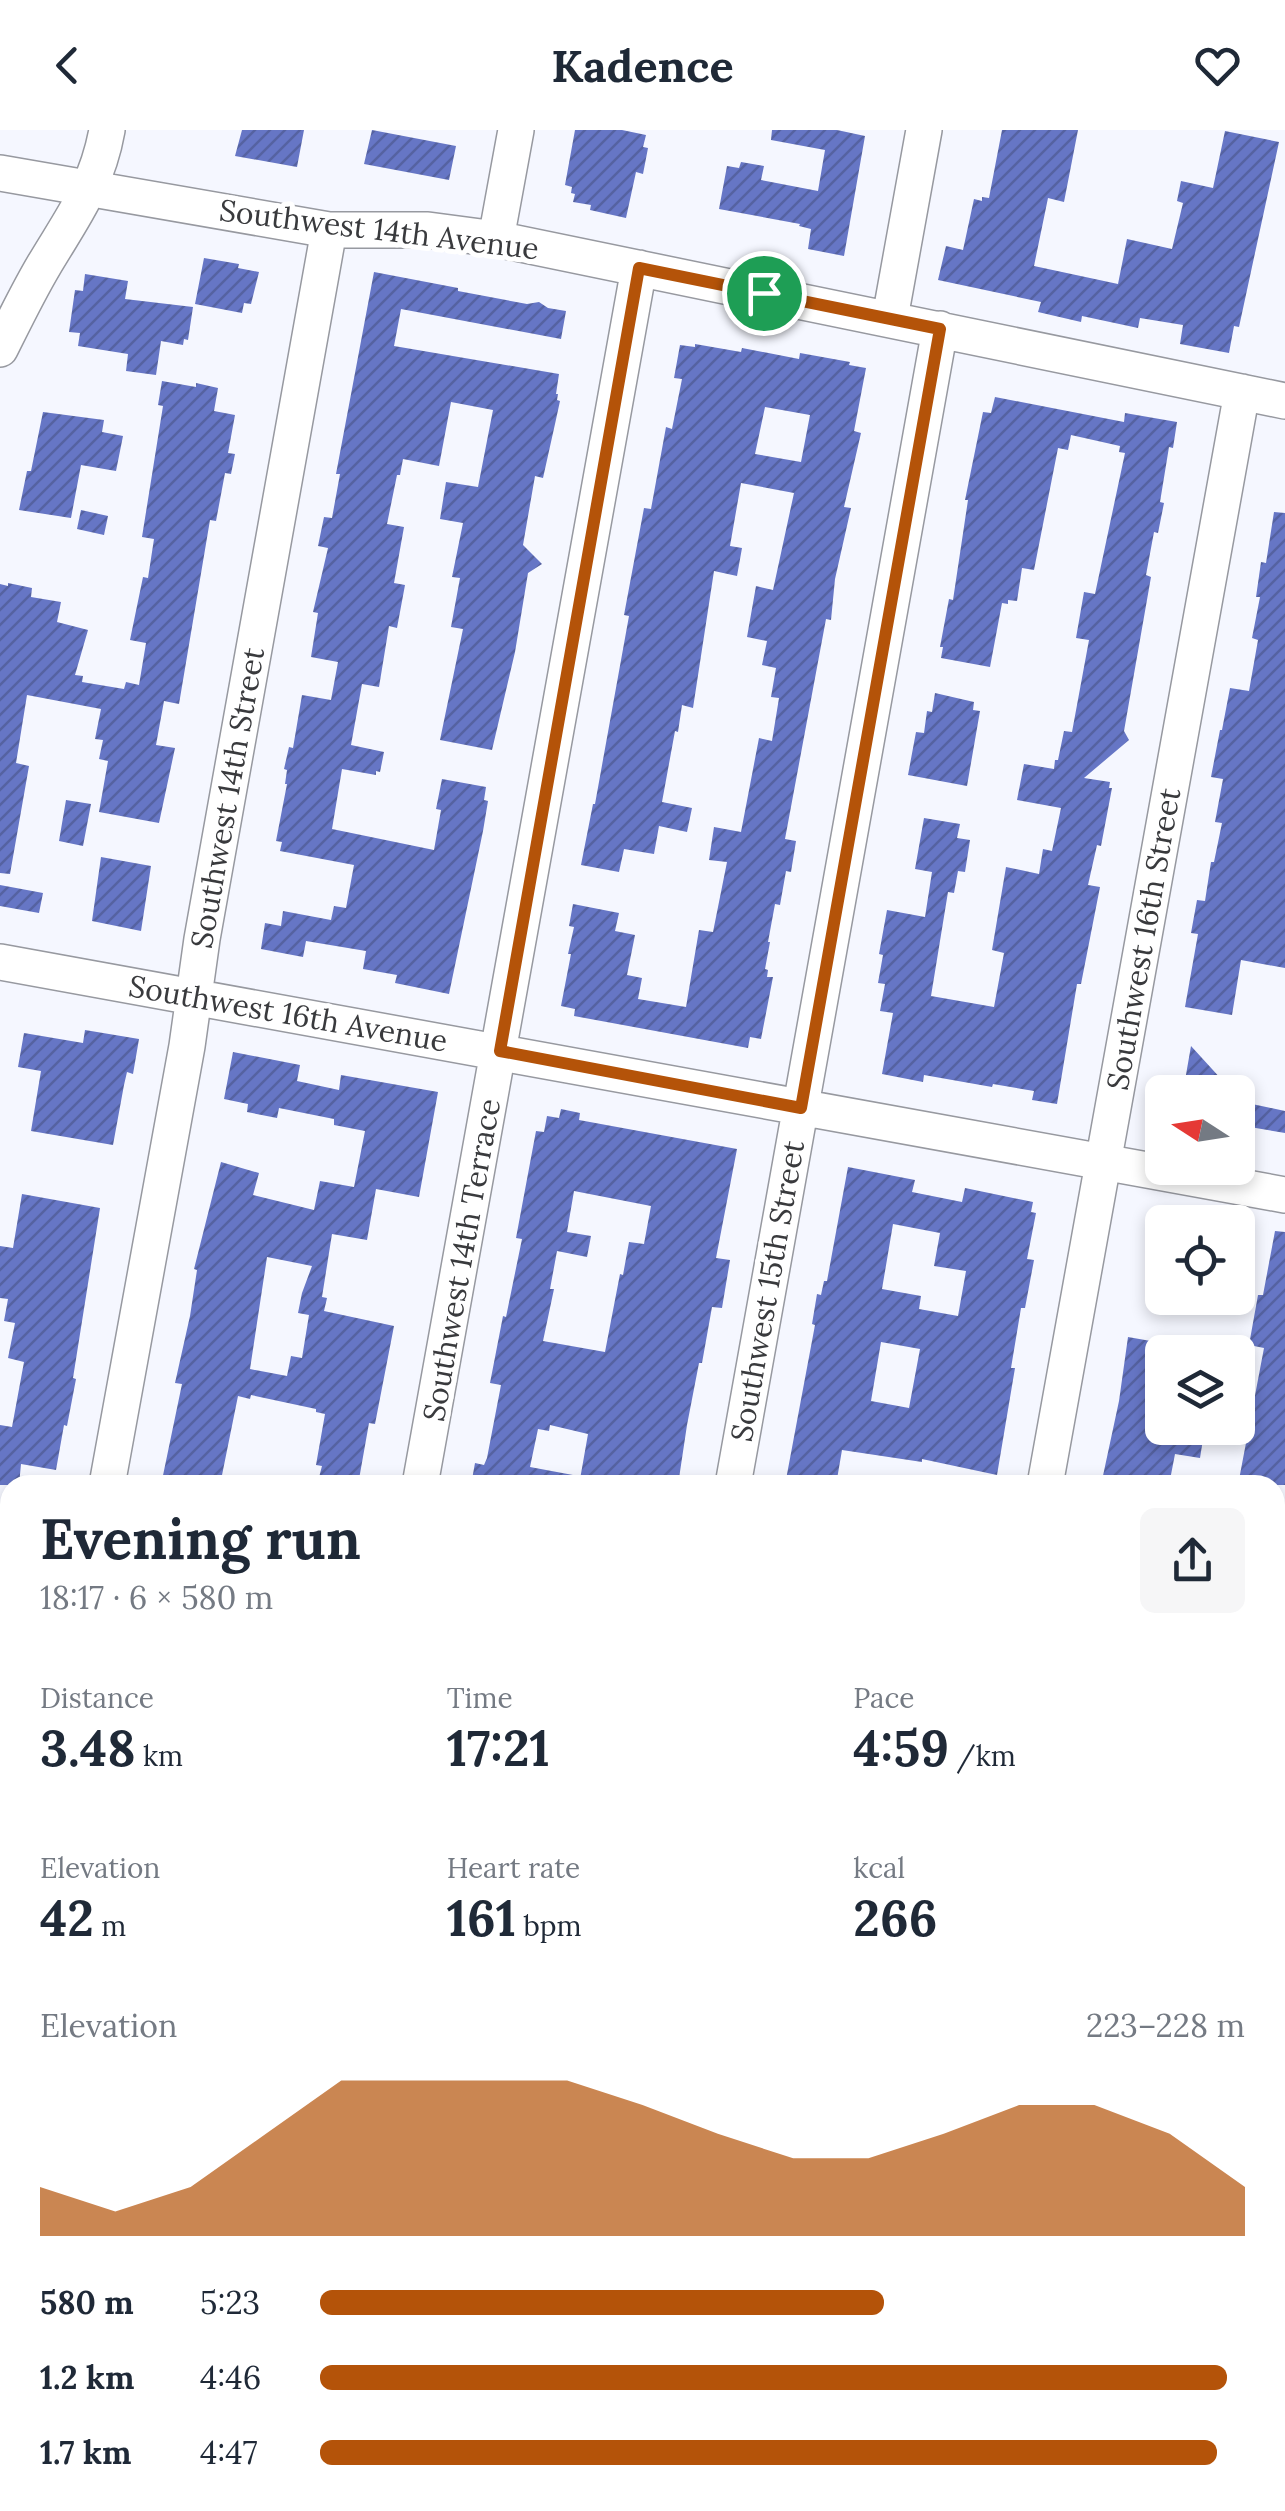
<!DOCTYPE html>
<html lang="en">
<head>
<meta charset="utf-8">
<style>
	body { margin:0; font-family:Lora,serif; background:#f6f6f7; color:#1f2937; height:100vh; display:flex; flex-direction:column; font-size:38px; white-space:nowrap }
	* { box-sizing:border-box; margin:0 }
	p { font-size:32px; color:#747a83 }
	.icon { flex:none; width:55px; height:55px; fill:none; stroke:currentColor; stroke-width:2; stroke-linecap:round; stroke-linejoin:round }
	.map { position:relative; flex:1; overflow:hidden }
	.details { position:absolute; left:0px; top:1345px; width:1285px; height:1038px; display:flex; flex-direction:column; background:#fff; border-radius:30px 30px 0 0; box-shadow:0 5px 15px #0003 }
	.details>* { flex:none }
	.needle { width:65px; rotate:282deg }
	.fabs { position:absolute; left:1145px; top:945px; display:grid; gap:20px }
	.fabs a { display:grid; place-items:center; width:110px; height:110px; border-radius:15px; background:#fff; box-shadow:0 5px 15px #0003; font-size:50px }
	.pin { position:absolute; display:grid; place-items:center; width:85px; height:85px; color:#fff; margin:-42px; border:5px solid #fff; border-radius:50%; box-shadow:0 2px 10px #0007 }
	.round { display:grid; place-items:center; flex:none; width:105px; height:105px; border-radius:15px; background:#f6f6f7 }
	.overview { display:flex; align-items:center; justify-content:space-between; height:170px; padding:0 40px }
	h1 { font-size:55px; font-weight:700; line-height:75px }
	.figures { display:grid; grid-template-columns:repeat(3,1fr); gap:15px; height:170px; padding:10px 40px }
	.figures div { display:grid; align-content:center }
	.figures b { font-size:50px; font-weight:700 }
	.figures small { font-size:28px; font-weight:400 }
	.figures p { font-size:28px }
	.chart { height:280px; padding:20px 40px }
	.chart p { display:flex; justify-content:space-between }
	.chart svg { width:100%; height:180px; margin-top:10px; fill:#b45309; opacity:.7 }
	ul { padding:0 40px; list-style:none; font-size:32px }
	li { display:grid; grid-template-columns:160px 120px 1fr; align-items:center; height:75px }
	li i { height:25px; border-radius:12px; background:#b45309 }
	header { display:flex; justify-content:space-between; align-items:center; height:130px; padding:0 40px; background:#fff; font-size:45px; font-weight:700 }
	.map>svg:first-child { display:block }
	.building { fill:url(#building-hatch); fill-rule:evenodd }
	.lines { fill:none; stroke-linecap:round; stroke-linejoin:round }
	.minor-casing { stroke:#9799a0; stroke-width:38 }
	.major-casing { stroke:#9799a0; stroke-width:45 }
	.minor { stroke:#fff; stroke-width:35 }
	.major { stroke:#fff; stroke-width:42 }
	.route-casing { stroke:#fff; stroke-width:20 }
	.route { stroke:#b45309; stroke-width:12 }
	.labels { text-anchor:middle; stroke-width:10; stroke-linejoin:round; paint-order:stroke }
	.street-label { font-size:30px; fill:#393a3d; stroke:#fff }
</style>
</head>
<body>
<header><svg class="icon" aria-label="back" viewBox="0 0 24 24"><path d="M15 5l-7 7 7 7"/></svg>Kadence<svg class="icon" aria-label="heart" viewBox="0 0 24 24"><path d="M12 20l-8-8c-3-5 5-10 8-4 3-6 11-1 8 4z"/></svg></header>
<div class="map">
<svg width="1285" height="2381" viewBox="0 0 1285 2381">
	<defs>
		<pattern id="building-hatch" width="6" height="6" patternUnits="userSpaceOnUse" patternTransform="scale(2.5)"><rect width="6" height="6" fill="#6676c5"/><path d="M-1 1l2-2M0 6l6-6M5 7l2-2" fill="none" stroke="#5562a1"/></pattern>
	</defs>
	<rect width="100%" height="100%" fill="#f5f7ff"/>
	<!-- building -->
	<path class="building" d="M 242,0 L 304,0 L 297,37 L 235,26 Z
		M 372,0 L 456,16 L 449,50 L 364,34 Z
		M 575,0 L 622,0 L 646,5 L 643,17 L 648,18 L 643,44 L 636,42 L 626,88 L 590,80 L 591,75 L 573,72 L 575,64 L 571,63 L 572,57 L 565,55 Z
		M 772,0 L 837,0 L 865,6 L 844,126 L 808,119 L 811,99 L 799,96 L 800,94 L 719,79 L 727,36 L 739,38 L 741,32 L 764,36 L 761,50 L 818,61 L 825,20 L 771,10 Z
		M 1002,0 L 1078,0 L 1064,72 L 1048,68 L 1034,136 L 1118,154 L 1127,109 L 1172,119 L 1183,73 L 1177,71 L 1181,51 L 1213,58 L 1225,1 L 1279,12 L 1239,197 L 1234,196 L 1229,223 L 1180,214 L 1183,195 L 1140,188 L 1138,198 L 1082,186 L 1081,192 L 1038,182 L 1041,172 L 938,150 L 946,116 L 963,120 L 974,69 L 982,71 L 982,67 L 989,68 Z
		M 204,128 L 239,134 L 238,138 L 259,142 L 251,174 L 244,173 L 242,183 L 195,174 Z
		M 374,142 L 458,158 L 458,161 L 527,174 L 539,172 L 548,178 L 566,181 L 561,209 L 401,179 L 394,216 L 559,244 L 556,264 L 558,264 L 557,270 L 560,271 L 555,294 L 543,348 L 535,346 L 523,415 L 542,434 L 528,443 L 515,522 L 492,620 L 440,610 L 463,499 L 451,497 L 460,448 L 452,447 L 463,393 L 440,389 L 446,352 L 478,357 L 493,280 L 451,272 L 439,336 L 403,329 L 400,345 L 397,345 L 387,394 L 404,397 L 394,453 L 405,455 L 397,498 L 389,496 L 379,557 L 362,554 L 351,615 L 384,622 L 380,642 L 376,641 L 376,645 L 342,639 L 332,699 L 434,720 L 441,680 L 436,679 L 442,649 L 486,657 L 484,670 L 488,671 L 483,701 L 449,864 L 395,853 L 397,845 L 363,839 L 366,821 L 306,811 L 303,827 L 261,819 L 265,793 L 281,796 L 283,781 L 331,790 L 334,776 L 346,778 L 354,735 L 280,721 L 282,712 L 276,711 L 287,654 L 285,654 L 287,640 L 284,639 L 289,617 L 293,618 L 302,565 L 331,570 L 338,532 L 311,527 L 318,483 L 313,482 L 328,418 L 318,416 L 324,387 L 332,388 L 340,344 L 336,344 Z
		M 85,144 L 128,151 L 125,169 L 193,177 L 188,210 L 184,209 L 183,215 L 161,211 L 156,245 L 126,241 L 128,224 L 78,216 L 80,203 L 69,202 L 75,160 L 83,161 Z
		M 695,214 L 741,222 L 742,218 L 799,229 L 800,223 L 850,232 L 849,235 L 866,238 L 854,301 L 861,303 L 844,377 L 851,378 L 835,449 L 831,490 L 826,489 L 785,709 L 796,711 L 791,742 L 786,741 L 780,775 L 775,774 L 768,812 L 770,812 L 765,839 L 768,840 L 767,847 L 773,847 L 761,909 L 750,907 L 748,918 L 574,886 L 575,879 L 561,876 L 571,824 L 568,824 L 574,797 L 569,796 L 573,774 L 619,783 L 615,801 L 635,805 L 627,845 L 642,848 L 638,869 L 686,877 L 699,800 L 713,802 L 727,732 L 709,730 L 714,697 L 741,702 L 759,608 L 772,611 L 779,568 L 771,567 L 776,538 L 762,535 L 767,511 L 747,507 L 756,456 L 773,460 L 794,363 L 741,353 L 730,416 L 742,418 L 737,446 L 714,441 L 693,578 L 682,575 L 678,602 L 675,601 L 662,672 L 692,678 L 687,702 L 659,696 L 654,724 L 624,719 L 619,742 L 581,735 L 593,674 L 595,674 L 629,486 L 624,485 L 644,378 L 651,379 L 666,297 L 672,299 L 682,249 L 674,248 L 680,215 L 695,217 ZM 765,277 L 810,285 L 801,332 L 755,324 Z
		M 162,251 L 196,257 L 196,253 L 218,258 L 214,281 L 235,285 L 228,323 L 235,324 L 231,344 L 225,343 L 216,391 L 210,390 L 179,574 L 164,571 L 156,615 L 175,618 L 159,693 L 99,682 L 108,631 L 99,629 L 103,610 L 95,609 L 101,579 L 27,565 L 16,633 L 29,636 L 10,744 L 0,743 L 0,454 L 8,456 L 8,453 L 32,458 L 31,467 L 61,472 L 57,492 L 88,500 L 75,545 L 83,546 L 82,552 L 124,559 L 126,552 L 139,555 L 146,513 L 130,510 L 143,447 L 148,448 L 154,409 L 142,407 L 163,276 L 158,275 Z
		M 995,267 L 1124,292 L 1125,283 L 1177,292 L 1173,318 L 1169,317 L 1160,372 L 1164,373 L 1158,403 L 1154,402 L 1146,445 L 1151,447 L 1124,601 L 1129,610 L 1084,648 L 1110,652 L 1109,658 L 1112,658 L 1101,716 L 1097,715 L 1088,755 L 1100,757 L 1081,854 L 1077,854 L 1057,974 L 1032,970 L 1034,961 L 993,954 L 992,957 L 924,945 L 923,952 L 882,944 L 893,883 L 880,881 L 885,854 L 878,853 L 883,825 L 879,824 L 887,780 L 925,787 L 932,742 L 915,739 L 924,688 L 960,694 L 957,708 L 970,710 L 965,742 L 958,741 L 954,763 L 948,762 L 931,866 L 994,877 L 1004,823 L 992,820 L 1006,737 L 1039,744 L 1043,719 L 1052,721 L 1061,678 L 1017,670 L 1024,634 L 1054,639 L 1055,630 L 1058,630 L 1064,601 L 1072,602 L 1089,510 L 1076,508 L 1084,462 L 1095,464 L 1125,323 L 1119,322 L 1120,316 L 1071,305 L 1068,320 L 1058,318 L 1034,440 L 1022,438 L 1017,471 L 1008,470 L 1008,474 L 1002,473 L 990,537 L 941,528 L 943,517 L 940,517 L 949,469 L 953,470 L 968,370 L 965,370 L 983,282 L 991,283 Z
		M 43,282 L 104,290 L 102,302 L 123,306 L 116,341 L 81,335 L 71,388 L 19,380 L 27,341 L 31,341 Z
		M 81,380 L 108,386 L 104,405 L 77,399 Z
		M 1274,382 L 1285,383 L 1285,838 L 1241,830 L 1232,885 L 1185,877 L 1198,804 L 1191,803 L 1197,770 L 1205,771 L 1211,732 L 1214,732 L 1222,693 L 1215,692 L 1223,649 L 1211,647 L 1220,600 L 1222,600 L 1230,558 L 1249,561 L 1258,510 L 1252,508 L 1260,467 L 1256,467 L 1261,432 L 1266,433 Z
		M 935,563 L 974,572 L 973,580 L 980,581 L 967,656 L 908,645 L 916,602 L 924,603 L 927,581 L 932,582 Z
		M 66,670 L 91,674 L 83,716 L 59,711 Z
		M 101,727 L 151,736 L 141,801 L 92,791 Z
		M 0,755 L 43,763 L 39,783 L 0,776 Z
		M 85,900 L 139,909 L 133,944 L 127,942 L 124,955 L 113,1015 L 31,1001 L 41,941 L 18,937 L 24,903 L 83,913 Z
		M 1191,916 L 1233,962 L 1183,962 Z
		M 233,922 L 300,935 L 297,951 L 339,960 L 341,945 L 438,962 L 419,1067 L 376,1059 L 367,1110 L 332,1104 L 322,1167 L 327,1168 L 324,1181 L 394,1196 L 375,1294 L 369,1293 L 358,1355 L 317,1355 L 322,1336 L 316,1335 L 325,1284 L 316,1282 L 316,1279 L 251,1265 L 250,1269 L 238,1266 L 220,1355 L 161,1355 L 182,1254 L 175,1253 L 190,1186 L 197,1140 L 194,1139 L 221,1032 L 259,1043 L 253,1065 L 314,1080 L 320,1051 L 354,1057 L 365,1001 L 334,995 L 334,989 L 279,978 L 277,988 L 247,982 L 248,974 L 224,969 ZM 267,1127 L 312,1136 L 302,1163 L 298,1183 L 309,1185 L 302,1228 L 291,1226 L 287,1246 L 250,1239 Z
		M 1238,971 L 1285,981 L 1285,1003 L 1238,995 Z
		M 561,979 L 580,983 L 579,990 L 737,1019 L 716,1128 L 730,1130 L 722,1178 L 712,1177 L 702,1233 L 699,1233 L 687,1295 L 678,1355 L 579,1355 L 588,1304 L 550,1295 L 549,1301 L 538,1299 L 530,1337 L 573,1345 L 572,1355 L 471,1355 L 475,1333 L 484,1335 L 487,1328 L 501,1255 L 490,1253 L 503,1186 L 506,1187 L 522,1109 L 516,1108 L 536,1001 L 544,1002 L 547,986 L 559,988 ZM 574,1061 L 651,1076 L 644,1114 L 629,1112 L 623,1145 L 620,1144 L 605,1222 L 543,1211 L 554,1159 L 550,1159 L 557,1121 L 587,1127 L 591,1106 L 567,1102 Z
		M 848,1037 L 915,1050 L 912,1062 L 962,1072 L 965,1058 L 1033,1072 L 1031,1082 L 1036,1083 L 1027,1129 L 1034,1130 L 1025,1178 L 1021,1178 L 1011,1238 L 1015,1238 L 997,1345 L 922,1329 L 922,1332 L 842,1320 L 836,1355 L 785,1355 L 815,1195 L 812,1194 L 817,1164 L 821,1165 L 824,1151 L 827,1151 ZM 893,1094 L 940,1103 L 934,1136 L 966,1141 L 958,1186 L 919,1179 L 921,1166 L 882,1159 ZM 881,1212 L 920,1219 L 909,1278 L 871,1271 Z
		M 22,1064 L 100,1078 L 73,1248 L 76,1249 L 67,1296 L 64,1295 L 56,1340 L 21,1334 L 19,1355 L 0,1355 L 0,1295 L 12,1297 L 24,1232 L 8,1228 L 15,1193 L 4,1191 L 8,1169 L 0,1168 L 0,1116 L 13,1118 Z
		M 1275,1101 L 1285,1102 L 1285,1355 L 1238,1355 L 1264,1218 L 1249,1215 L 1258,1165 L 1263,1165 Z
		M 1128,1207 L 1162,1213 L 1162,1244 L 1159,1243 L 1148,1298 L 1175,1298 L 1204,1303 L 1200,1328 L 1175,1324 L 1169,1355 L 1101,1355 L 1119,1271 Z"/>
	<g class="lines">
		<defs>
			<path id="minor" d="M 0,43 L 329,100 L 428,100 L 496,109 L 1285,271
				M 496,109 L 516,0
				M 890,188 L 924,0
				M 0,219 C 14,191 28,162 44,135 C 72,88 97,56 107,0
				M 0,832 L 1285,1065
				M 107,1355 L 187,916 L 202,809 L 329,100
				M 420,1355 L 639,138
				M 733,1355 L 940,199
				M 1045,1355 L 1242,262
				M 1275,1818 L 1285,1762
				M 0,1978 L 10,1926
				M 99,2381 L 101,2372
				M 406,2381 L 407,2372
				M 707,2381 L 709,2372
				M 1022,2381 L 1024,2372"/>
			<path id="major" d="M 0,1620 L 10,1622
				M 1275,1849 L 1285,1856"/>
		</defs>
		<!-- minor casing -->
		<use href="#minor" class="minor-casing"/>
		<!-- major casing -->
		<use href="#major" class="major-casing"/>
		<!-- minor -->
		<use href="#minor" class="minor"/>
		<!-- major -->
		<use href="#major" class="major"/>
	</g>
	<g class="lines">
		<defs>
			<path id="route" d="M 639,138 L 940,199 L 801,978 L 500,921 Z"/>
		</defs>
		<!-- route casing -->
		<use href="#route" class="route-casing"/>
		<!-- route -->
		<use href="#route" class="route"/>
	</g>
	<g class="labels">
		<!-- street labels -->
		<g class="street-label">
			<text transform="translate(379 100) rotate(7)" y="10">Southwest 14th Avenue</text>
			<text transform="translate(228 668) rotate(-80)" y="10">Southwest 14th Street</text>
			<text transform="translate(1144 809) rotate(-80)" y="10">Southwest 16th Street</text>
			<text transform="translate(288 884) rotate(10)" y="10">Southwest 16th Avenue</text>
			<text transform="translate(462 1130) rotate(-80)" y="10">Southwest 14th Terrace</text>
			<text transform="translate(768 1161) rotate(-80)" y="10">Southwest 15th Street</text>
		</g>
	</g>
</svg>
<div class="fabs">
<a><svg class="needle" viewBox="-14 -14 28 28"><path d="M0-13l5 13h-10z" fill="#e53935"/><path d="M0 13l5-13h-10z" fill="#747a83"/></svg></a>
<a><svg class="icon" aria-label="locate" viewBox="0 0 24 24"><circle cx="12" cy="12" r="6"/><path d="M12 2v4M12 18v4M2 12h4M18 12h4"/></svg></a>
<a><svg class="icon" aria-label="layers" viewBox="0 0 24 24"><path d="M12 4l9 5-9 5-9-5zM3 14l9 5 9-5"/></svg></a>
</div>
<div class="pin" style="left:764px;top:163px;background:#1e9e55"><svg class="icon" aria-label="arrive" viewBox="0 0 24 24"><path d="M6 21V4h12l-3 4 3 4H6"/></svg></div>
<section class="details">
<div class="overview"><div><h1>Evening run</h1><p>18:17 · 6 × 580 m</p></div><a class="round"><svg class="icon" aria-label="share" viewBox="0 0 24 24"><path d="M12 15V3M7 8l5-5 5 5M5 13v7h14v-7"/></svg></a></div>
<div class="figures">
<div><p>Distance</p><b>3.48<small> km</small></b></div>
<div><p>Time</p><b>17:21</b></div>
<div><p>Pace</p><b>4:59<small> /km</small></b></div>
</div>
<div class="figures">
<div><p>Elevation</p><b>42<small> m</small></b></div>
<div><p>Heart rate</p><b>161<small> bpm</small></b></div>
<div><p>kcal</p><b>266</b></div>
</div>
<div class="chart"><p><span>Elevation</span>223–228 m</p>
<svg viewBox="0 0 160 44" preserveAspectRatio="none"><path d="M0 44V32L10 38L20 32L30 19L40 6L50 6L60 6L70 6L80 12L90 19L100 25L110 25L120 19L130 12L140 12L150 19L160 32V44z"/></svg>
</div>
<ul>
<li><b>580 m</b>5:23<i style="width:61%"></i></li>
<li><b>1.2 km</b>4:46<i style="width:98%"></i></li>
<li><b>1.7 km</b>4:47<i style="width:97%"></i></li>
</ul>
</section>
</div>
</body>
</html>
